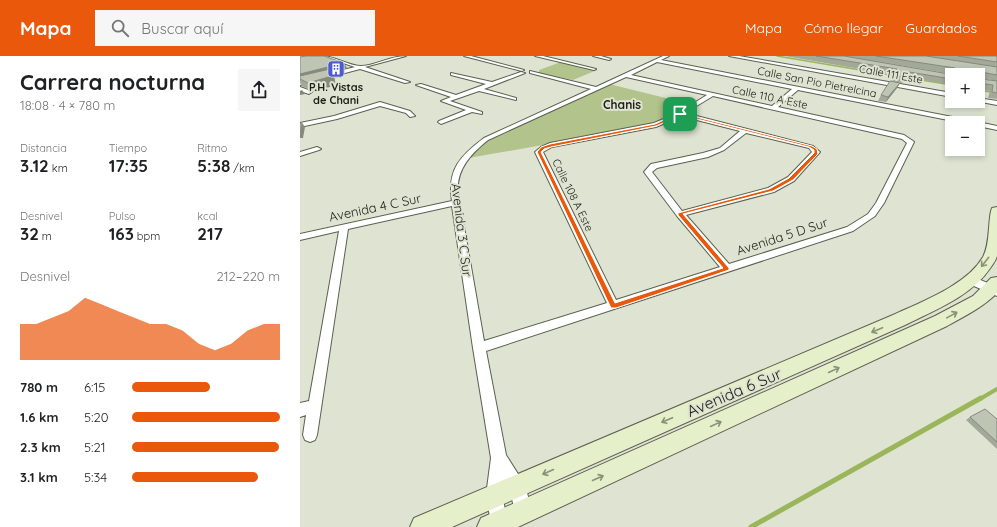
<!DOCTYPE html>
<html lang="es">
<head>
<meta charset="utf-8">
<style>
	body { margin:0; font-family:Quicksand,sans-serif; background:#f6f6f6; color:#202124; height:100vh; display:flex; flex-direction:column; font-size:15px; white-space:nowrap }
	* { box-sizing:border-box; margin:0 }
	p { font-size:13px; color:#757577 }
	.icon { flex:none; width:22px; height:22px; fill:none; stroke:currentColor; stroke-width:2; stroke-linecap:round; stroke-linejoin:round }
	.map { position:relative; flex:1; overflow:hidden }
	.side { display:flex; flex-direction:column; background:#fff; width:300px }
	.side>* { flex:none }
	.controls { position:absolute; left:645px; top:12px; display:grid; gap:8px }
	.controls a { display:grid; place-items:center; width:40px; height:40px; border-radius:0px; background:#fff; box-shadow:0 2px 6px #0003; font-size:20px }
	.pin { position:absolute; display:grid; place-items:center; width:34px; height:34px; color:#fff; margin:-17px; border-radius:8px; box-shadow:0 2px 6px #0006 }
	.round { display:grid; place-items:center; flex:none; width:42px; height:42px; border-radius:0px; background:#f6f6f6 }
	.summary { display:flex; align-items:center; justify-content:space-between; height:68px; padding:0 20px }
	h1 { font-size:22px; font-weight:800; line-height:30px }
	.figures { display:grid; grid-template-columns:repeat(3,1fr); gap:6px; height:68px; padding:4px 20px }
	.figures div { display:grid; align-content:center }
	.figures b { font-size:17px; font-weight:800 }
	.figures small { font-size:11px; font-weight:400 }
	.figures p { font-size:11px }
	.chart { height:112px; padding:8px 20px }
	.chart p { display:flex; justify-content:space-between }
	.chart svg { width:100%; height:72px; margin-top:4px; fill:#ea580c; opacity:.7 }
	ul { padding:0 20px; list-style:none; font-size:13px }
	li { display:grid; grid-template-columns:64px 48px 1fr; align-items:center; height:30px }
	li i { height:10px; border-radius:5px; background:#ea580c }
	header { display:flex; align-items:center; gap:24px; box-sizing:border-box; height:56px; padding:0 20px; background:#ea580c; color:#fff }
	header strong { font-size:19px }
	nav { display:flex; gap:22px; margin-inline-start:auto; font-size:14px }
	.search { width:280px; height:36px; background:#f6f6f6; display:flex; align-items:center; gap:10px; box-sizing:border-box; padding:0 14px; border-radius:0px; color:#757577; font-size:15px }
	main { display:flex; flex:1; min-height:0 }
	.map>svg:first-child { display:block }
	.green { fill:#b2c38c }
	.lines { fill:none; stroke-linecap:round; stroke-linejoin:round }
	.stream-far2 { stroke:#9bb55b; stroke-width:1.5 }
	.stream-far1 { stroke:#9bb55b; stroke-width:4 }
	.stream { stroke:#9bb55b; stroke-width:5 }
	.street-casing { stroke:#5b6150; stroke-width:2 }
	.secondary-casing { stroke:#5b6150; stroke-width:2 }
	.street { fill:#fff; fill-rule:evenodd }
	.secondary { fill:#e5efc9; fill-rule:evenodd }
	.wall { fill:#a3a999; fill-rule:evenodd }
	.shaded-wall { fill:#858a7d }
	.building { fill:#bec5b2; stroke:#858a7d }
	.oneway { stroke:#8a9179 }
	.route { fill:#ea580c; stroke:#fff; fill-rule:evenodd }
	.labels { text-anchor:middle; stroke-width:4; stroke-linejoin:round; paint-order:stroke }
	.far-street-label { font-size:11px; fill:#1b1e17; stroke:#dee4d1 }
	.far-poi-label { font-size:11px; font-weight:bold; fill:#1b1e17; stroke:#dee4d1 }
	.far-neighbourhood-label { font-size:12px; font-weight:bold; fill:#1b1e17; stroke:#dee4d1 }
	.street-label { font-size:13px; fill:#1b1e17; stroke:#dee4d1 }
	.near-street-label { font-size:16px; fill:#1b1e17; stroke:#dee4d1 }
</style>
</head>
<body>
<header>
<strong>Mapa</strong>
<div class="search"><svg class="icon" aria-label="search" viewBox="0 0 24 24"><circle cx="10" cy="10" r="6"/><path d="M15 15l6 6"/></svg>Buscar aquí</div>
<nav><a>Mapa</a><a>Cómo llegar</a><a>Guardados</a></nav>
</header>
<main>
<section class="side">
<div class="summary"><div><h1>Carrera nocturna</h1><p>18:08 · 4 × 780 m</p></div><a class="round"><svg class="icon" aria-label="share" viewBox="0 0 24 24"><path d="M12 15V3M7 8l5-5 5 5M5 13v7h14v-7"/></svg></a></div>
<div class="figures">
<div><p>Distancia</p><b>3.12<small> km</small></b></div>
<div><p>Tiempo</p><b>17:35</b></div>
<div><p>Ritmo</p><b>5:38<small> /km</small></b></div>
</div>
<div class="figures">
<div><p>Desnivel</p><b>32<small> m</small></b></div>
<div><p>Pulso</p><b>163<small> bpm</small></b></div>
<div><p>kcal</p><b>217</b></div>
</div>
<div class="chart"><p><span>Desnivel</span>212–220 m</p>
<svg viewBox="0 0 160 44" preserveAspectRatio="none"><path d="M0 44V22L10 22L20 18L30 14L40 6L50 10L60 14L70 18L80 22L90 22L100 26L110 34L120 38L130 34L140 26L150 22L160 22V44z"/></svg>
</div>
<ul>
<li><b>780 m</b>6:15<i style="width:53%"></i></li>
<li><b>1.6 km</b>5:20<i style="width:100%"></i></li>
<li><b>2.3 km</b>5:21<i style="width:99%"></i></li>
<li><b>3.1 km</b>5:34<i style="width:85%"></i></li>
</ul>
</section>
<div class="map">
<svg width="697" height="471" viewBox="0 0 697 471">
	<rect width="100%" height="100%" fill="#dee4d1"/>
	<!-- green -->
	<path class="green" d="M 261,6 L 297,14 L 273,24 L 239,17 L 239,14 Z
		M 309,28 L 390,48 C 356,74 313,77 272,84 C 237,90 203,96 169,102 L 188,84 Z"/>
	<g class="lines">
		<!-- stream-far2 -->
		<path class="stream-far2" d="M 477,0 L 596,20
			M 602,21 L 652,29
			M 678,34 L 697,37"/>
		<!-- stream-far1 -->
		<path class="stream-far1" d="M 680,343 L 697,333"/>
		<!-- stream -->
		<path class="stream" d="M 451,471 L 681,342"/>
		<defs>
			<path id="street" d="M 22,0 C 35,0 49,10 61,10 C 74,10 90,0 106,0 L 65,11 L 110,26 L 105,27 L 60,13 L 0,29 L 0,25 L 55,11 Z
				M 164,0 L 171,0 L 224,14 L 222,15 Z
				M 235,0 L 243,0 L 296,13 L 294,14 Z
				M 293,0 L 301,0 L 311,3 L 309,4 Z
				M 363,0 L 369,0 L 361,4 L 678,66 L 697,70 L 697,74 L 678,70 L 678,67 L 663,67 L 498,34 L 478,51 L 604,79 L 613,85 L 614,86 L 584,147 L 575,160 L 553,175 L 186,295 L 206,399 L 225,429 L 232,456 L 229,462 L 223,465 L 217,462 L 209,432 L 204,424 L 202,440 L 208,467 L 206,471 L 192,471 L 186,440 L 191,402 L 173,292 L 152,150 L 48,173 L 17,379 L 15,384 L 10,386 L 5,384 L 3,379 L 6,359 L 0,361 L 0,347 L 9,345 L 39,175 L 0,184 L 0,178 L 152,145 C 147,114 160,100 184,82 L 291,33 L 230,17 L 230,15 L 296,31 ZM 357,6 L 492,33 L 472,50 L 331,19 ZM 326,21 L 407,39 L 378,57 L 354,67 L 250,87 L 241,91 L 235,96 L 307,247 L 184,285 L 158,136 C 156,113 172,97 188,84 ZM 413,40 L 602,83 L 607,87 L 576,147 L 568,158 L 547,171 L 429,208 L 386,159 L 474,136 L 494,125 L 520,96 L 513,90 L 385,57 ZM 381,60 L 440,75 L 420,92 L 403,97 L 351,108 L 344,116 L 377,160 L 420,211 L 316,244 L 243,96 L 252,91 L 356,71 ZM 446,77 L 509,92 L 512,96 L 488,121 L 468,132 L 382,155 L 352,116 L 357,112 L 408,101 L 424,94 Z
				M 429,0 L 439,0 L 652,37 L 652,41 Z
				M 221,16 L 225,17 L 184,33 L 216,42 L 216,44 L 179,35 L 150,45 L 182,56 L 182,58 L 172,56 L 141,68 L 138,66 L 139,65 L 166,54 L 141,45 L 151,41 L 116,29 L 121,28 L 156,39 L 186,28 L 151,19 L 151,17 L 192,26 Z
				M 0,31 L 11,35 L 12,36 L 9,38 L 0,35 Z
				M 678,42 L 697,45 L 697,49 L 676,45 L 678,45 Z
				M 80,46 L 110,55 L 115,60 L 110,61 L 106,57 L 80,50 L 37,63 L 0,71 L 0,67 L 34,60 Z
				M 17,91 L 21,93 L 19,94 L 0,100 L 0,96 Z
				M 671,220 L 697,231 L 697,240 L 667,227 L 666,224 L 667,221 Z"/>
			<path id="secondary" d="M 697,151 C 697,166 697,186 697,200 C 696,204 693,208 691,211 C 672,240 635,254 605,269 L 152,471 L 110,471 L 114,462 L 593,259 C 621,246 667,229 683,201 C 690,188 688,169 691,155 L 692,152 Z
				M 697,221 L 697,237 C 683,251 665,260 647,270 L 218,471 L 177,471 L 181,462 L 635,260 L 673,240 L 691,222 Z"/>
		</defs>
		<!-- street casing -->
		<use href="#street" class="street-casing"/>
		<!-- secondary casing -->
		<use href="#secondary" class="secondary-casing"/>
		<!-- street -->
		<use href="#street" class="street"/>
		<!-- secondary -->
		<use href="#secondary" class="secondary"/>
	</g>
	<!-- wall -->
	<path class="wall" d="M 485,0 L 697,0 L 697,25 L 681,22 L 681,23 L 697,25 L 697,43 L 688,42 L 690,35 L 678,33 L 678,19 L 652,19 L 652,29 L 607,21 L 602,27 L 591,25 L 594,19 ZM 570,4 L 652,18 L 652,19 Z
		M 0,1 L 47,12 L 31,16 L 34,21 L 36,29 L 13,36 L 2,30 L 0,27 Z
		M 600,27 L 597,32 L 586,46 L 578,45 L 581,39 Z
		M 670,361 L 697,363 L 697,393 L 666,364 Z"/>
	<!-- shaded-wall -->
	<path class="shaded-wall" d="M 44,7 L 47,12 L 31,16 L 34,21 L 36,29 L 13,36 L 8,27 L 0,23 L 0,18 Z
		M 609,16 L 607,21 L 602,27 L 604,21 Z
		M 600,27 L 597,32 L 586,46 L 588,41 Z
		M 2,34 L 5,38 L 0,39 L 0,35 Z
		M 2,67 L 5,71 L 3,82 L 0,82 L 0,77 Z"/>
	<!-- building -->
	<path class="building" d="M 6,0 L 24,0 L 44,7 L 0,18 L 0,1 Z
		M 516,0 L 544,0 L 655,19 L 656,18 L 655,12 L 576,0 L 626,0 L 697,11 L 697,19 L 681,16 L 680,18 L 681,23 L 697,25 L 697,37 L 692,36 L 693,29 L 678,27 L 678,19 L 652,19 L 652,23 L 609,16 L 604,21 L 593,19 L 597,13 Z
		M 658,0 L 697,0 L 697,6 Z
		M 30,13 L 32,20 L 8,27 L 0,23 L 0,20 Z
		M 590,25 L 600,27 L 588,41 L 581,39 Z
		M 0,67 L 2,67 L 0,77 Z
		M 685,353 L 697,363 L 697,386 L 670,361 Z"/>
	<!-- one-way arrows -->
	<defs><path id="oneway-shaft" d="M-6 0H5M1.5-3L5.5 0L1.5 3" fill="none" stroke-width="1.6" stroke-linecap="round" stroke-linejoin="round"/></defs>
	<g class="oneway">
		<use href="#oneway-shaft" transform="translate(685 206) rotate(128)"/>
		<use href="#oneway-shaft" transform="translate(652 259) rotate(-29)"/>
		<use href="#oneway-shaft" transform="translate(577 274) rotate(157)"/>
		<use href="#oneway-shaft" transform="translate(534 314) rotate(-25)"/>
		<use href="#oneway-shaft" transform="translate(367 364) rotate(157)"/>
		<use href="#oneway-shaft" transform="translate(416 368) rotate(-25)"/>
		<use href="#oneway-shaft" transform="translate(248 416) rotate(156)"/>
		<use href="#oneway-shaft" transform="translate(298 422) rotate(-24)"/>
	</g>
	<!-- route -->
	<path class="route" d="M 380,57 L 512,90 L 517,93 L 518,98 L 493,124 L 473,135 L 383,158 L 429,212 L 429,214 L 316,252 L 311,252 L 237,96 L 241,91 L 250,88 L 355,68 ZM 381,59 L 509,91 L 514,94 L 514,97 L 489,122 L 469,133 L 378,157 L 378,159 L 423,212 L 315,247 L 241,96 L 244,93 L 251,91 L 356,70 Z"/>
	<!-- icons -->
	<defs>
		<symbol id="building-square" viewBox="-11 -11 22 22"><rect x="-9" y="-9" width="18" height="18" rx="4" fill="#4b5cd1" stroke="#dee4d1"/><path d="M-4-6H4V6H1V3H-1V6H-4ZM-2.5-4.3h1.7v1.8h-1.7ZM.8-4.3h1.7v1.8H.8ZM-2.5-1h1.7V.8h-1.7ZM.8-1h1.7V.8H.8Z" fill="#fff"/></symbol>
	</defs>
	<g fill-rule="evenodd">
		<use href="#building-square" x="26" y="3" width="20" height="20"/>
	</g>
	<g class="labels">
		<!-- far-street labels -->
		<g class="far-street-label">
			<text transform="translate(591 18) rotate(10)" y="4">Calle 111 Este</text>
			<text transform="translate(517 26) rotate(11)" y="4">Calle San Pio Pietrelcina</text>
			<text transform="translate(470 41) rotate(12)" y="4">Calle 110 A Este</text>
			<text transform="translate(273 139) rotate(64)" y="4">Calle 108 A Este</text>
		</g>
		<!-- far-poi labels -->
		<g class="far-poi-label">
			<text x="36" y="35">P.H. Vistas<tspan x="36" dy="13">de Chani</tspan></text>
		</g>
		<!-- far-neighbourhood labels -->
		<g class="far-neighbourhood-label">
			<text x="322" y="53">Chanis</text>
		</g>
		<!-- street labels -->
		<g class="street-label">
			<text transform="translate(75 151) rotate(-12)" y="5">Avenida 4 C Sur</text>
			<text transform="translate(162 174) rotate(83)" y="5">Avenida 3 C Sur</text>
			<text transform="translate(482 180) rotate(-18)" y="5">Avenida 5 D Sur</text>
		</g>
		<!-- near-street labels -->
		<g class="near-street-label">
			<text transform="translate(434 336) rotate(-23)" y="6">Avenida 6 Sur</text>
		</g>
	</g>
</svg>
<div class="controls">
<a>+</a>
<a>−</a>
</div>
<div class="pin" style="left:380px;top:58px;background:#1e9e55"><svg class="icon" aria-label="arrive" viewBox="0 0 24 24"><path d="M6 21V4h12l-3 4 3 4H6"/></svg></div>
</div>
</main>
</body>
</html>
